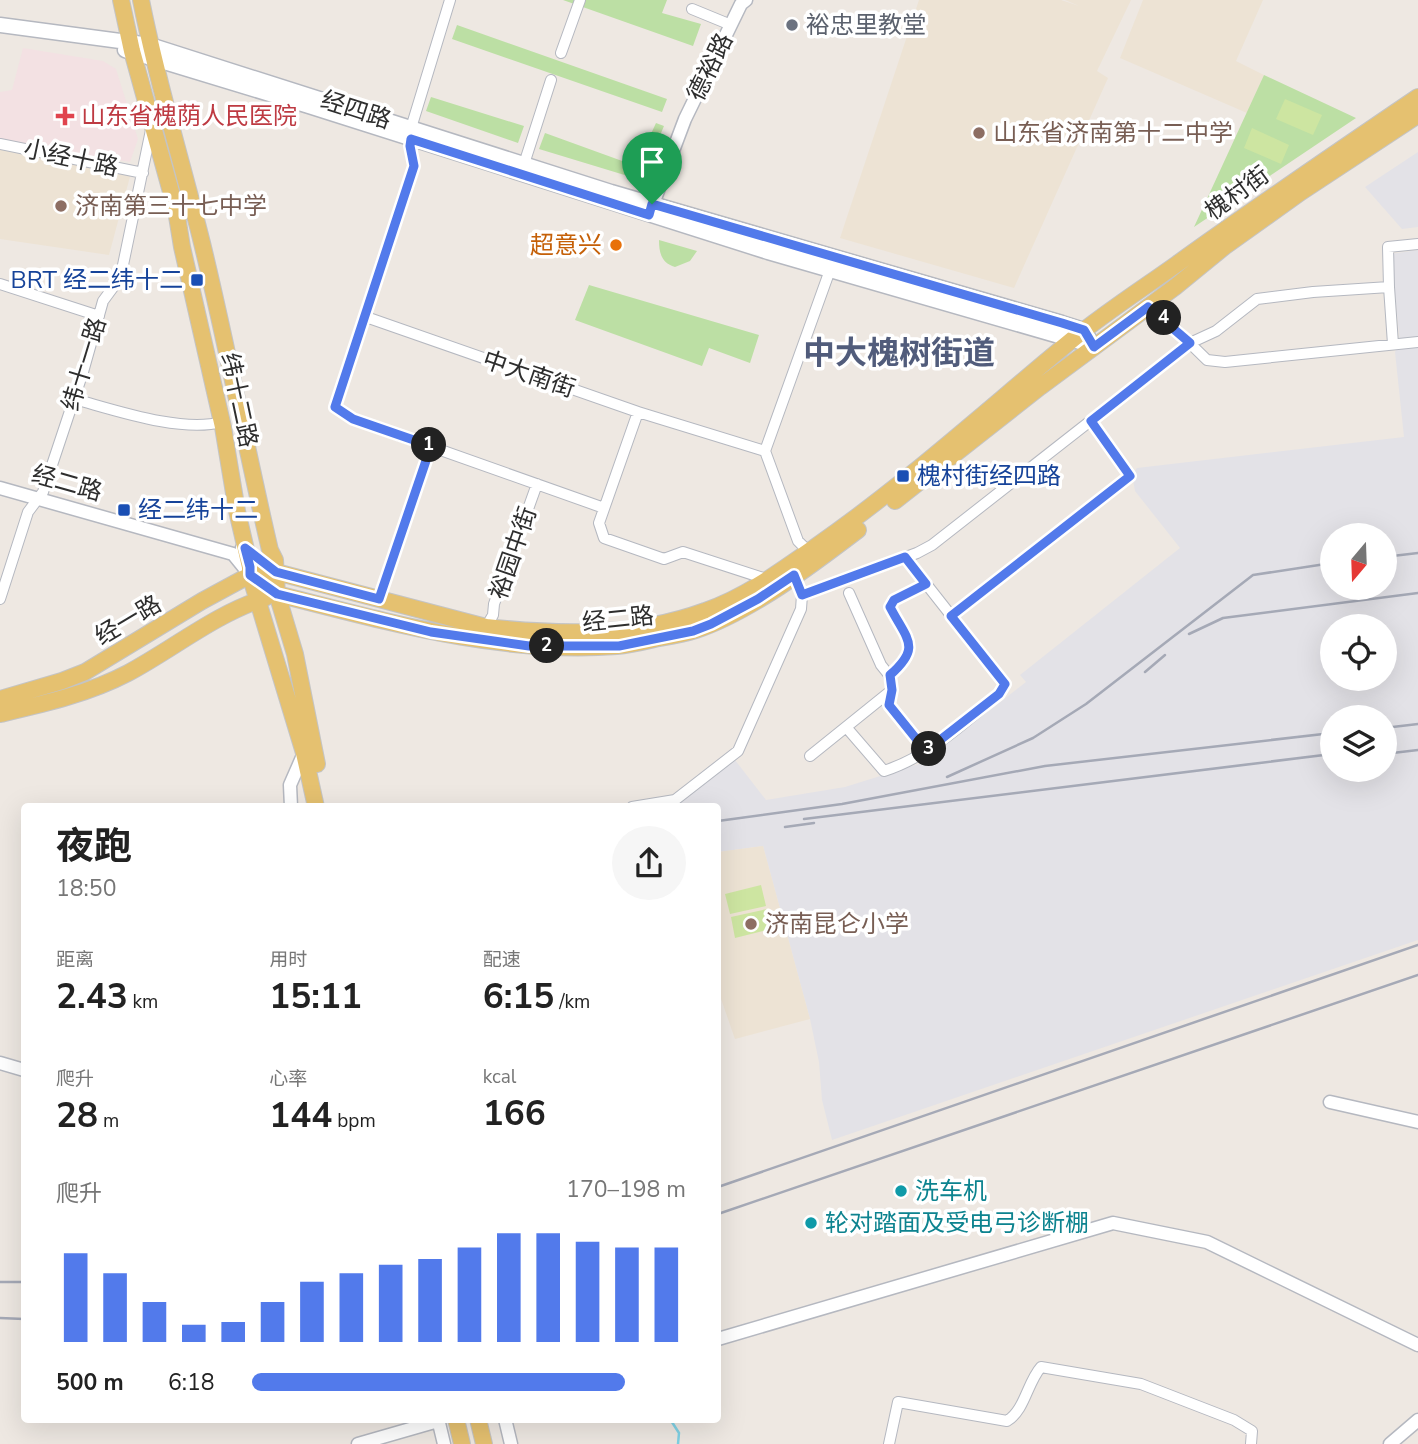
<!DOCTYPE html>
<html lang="zh">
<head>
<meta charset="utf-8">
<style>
	body { margin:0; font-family:"Nunito Sans","Noto Sans SC",sans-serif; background:#f6f6f6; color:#222; height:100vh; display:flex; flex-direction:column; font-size:26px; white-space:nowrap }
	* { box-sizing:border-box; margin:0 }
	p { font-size:23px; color:#767676 }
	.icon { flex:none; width:38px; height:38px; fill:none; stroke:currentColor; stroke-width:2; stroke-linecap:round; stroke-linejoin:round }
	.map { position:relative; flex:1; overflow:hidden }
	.panel { position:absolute; left:21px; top:803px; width:700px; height:620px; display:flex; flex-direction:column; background:#fff; border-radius:7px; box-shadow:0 7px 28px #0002 }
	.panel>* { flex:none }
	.needle { width:46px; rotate:199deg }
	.tools { position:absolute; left:1320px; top:523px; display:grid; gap:14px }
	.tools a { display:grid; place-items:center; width:77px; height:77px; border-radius:50%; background:#fff; box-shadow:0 7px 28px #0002; font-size:35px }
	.pin { position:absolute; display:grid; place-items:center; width:60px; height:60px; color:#fff; margin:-72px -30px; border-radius:50% 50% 50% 0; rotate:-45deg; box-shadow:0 0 7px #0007 }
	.pin .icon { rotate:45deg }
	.km { position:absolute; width:35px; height:35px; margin:-18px; border-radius:50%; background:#222; color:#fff; font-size:19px; line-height:35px; text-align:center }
	.round { display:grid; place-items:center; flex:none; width:74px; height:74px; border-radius:37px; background:#f6f6f6 }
	.headline { display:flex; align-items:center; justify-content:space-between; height:119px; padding:0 35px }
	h1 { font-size:38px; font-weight:700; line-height:52px }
	.stats { display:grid; grid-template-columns:repeat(3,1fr); gap:10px; height:119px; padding:7px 35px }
	.stats div { display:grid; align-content:center }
	.stats b { font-size:35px; font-weight:700 }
	.stats small { font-size:19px; font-weight:400 }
	.stats p { font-size:19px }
	.chart { height:196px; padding:14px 35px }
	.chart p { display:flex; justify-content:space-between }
	.chart svg { width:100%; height:126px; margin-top:7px; stroke:#527aeb; stroke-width:6 }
	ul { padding:0 35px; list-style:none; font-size:23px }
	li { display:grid; grid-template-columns:112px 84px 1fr; align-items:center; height:52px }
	li i { height:18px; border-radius:9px; background:#527aeb }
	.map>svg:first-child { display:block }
	.industrial { fill:#e3e2e7; fill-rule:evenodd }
	.education { fill:#ede3d4 }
	.medical { fill:#f3e1e3 }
	.green { fill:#bcdfa4 }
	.pitch { fill:#cde5a1 }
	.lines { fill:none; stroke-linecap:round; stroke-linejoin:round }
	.stream { stroke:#80d2e5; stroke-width:2.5 }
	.minor-casing { stroke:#b5b8c0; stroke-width:12 }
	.tertiary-casing { stroke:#b5b8c0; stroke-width:15 }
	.secondary-casing { stroke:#b5b8c0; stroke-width:17 }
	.primary-casing { stroke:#c4c4c4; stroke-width:18 }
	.minor { stroke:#fff; stroke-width:10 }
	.tertiary { stroke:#fff; stroke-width:12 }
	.secondary { stroke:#fff; stroke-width:14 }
	.primary { stroke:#e5c170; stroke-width:16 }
	.rail { stroke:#a5a9b6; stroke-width:2.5 }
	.route-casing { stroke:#fff; stroke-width:14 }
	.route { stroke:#527aeb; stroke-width:9 }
	.worship-dot { fill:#6b7280; stroke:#fff; stroke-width:2.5 }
	.health-dot { fill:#e0444e; stroke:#fff; stroke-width:2.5 }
	.education-dot { fill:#8d6e63; stroke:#fff; stroke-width:2.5 }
	.food-dot { fill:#e8710a; stroke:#fff; stroke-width:2.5 }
	.transit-dot { fill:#1a4fb4; stroke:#fff; stroke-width:2.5 }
	.culture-dot { fill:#0f9aa8; stroke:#fff; stroke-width:2.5 }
	.labels { text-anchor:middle; stroke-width:7; stroke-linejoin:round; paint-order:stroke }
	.worship-label { font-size:24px; fill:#5b616d; stroke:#fff; text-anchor:start }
	.street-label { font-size:24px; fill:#2e2e2e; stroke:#fff }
	.health-label { font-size:24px; fill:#be3a42; stroke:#fff; text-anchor:start }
	.education-label { font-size:24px; fill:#785e54; stroke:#fff; text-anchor:start }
	.food-label { font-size:24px; fill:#c56008; stroke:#fff; text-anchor:end }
	.transit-label { font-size:24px; fill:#164399; stroke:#fff; text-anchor:start }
	.culture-label { font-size:24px; fill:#0d838f; stroke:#fff; text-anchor:start }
	.district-label { font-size:32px; font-weight:bold; fill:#515c7b; stroke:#fff }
</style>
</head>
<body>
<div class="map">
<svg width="1418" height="1444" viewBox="0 0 1418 1444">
	<rect width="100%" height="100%" fill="#eee8e2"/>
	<!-- industrial -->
	<path class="industrial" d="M 1418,152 L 1418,227 L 1402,229 L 1365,187 Z
		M 1418,250 L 1418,940 L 832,1140 L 822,1100 L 819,1062 L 810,1019 L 763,846 L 718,852 L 718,807 L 661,807 L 680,803 L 735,760 L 766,800 L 845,787 L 922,763 L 1026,682 L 1020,675 L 1180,548 L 1135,491 L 1132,474 L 1137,468 L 1404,437 L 1395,352 L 1400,343 L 1391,254 ZM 1332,536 L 1384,536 L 1384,588 L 1332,588 ZM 1332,626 L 1384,626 L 1384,679 L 1332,679 ZM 1332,718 L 1384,718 L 1384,770 L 1332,770 Z"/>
	<!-- education -->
	<path class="education" d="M 919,0 L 1061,0 L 1079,6 L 1065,0 L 1131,0 L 1097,71 L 1108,78 L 1014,288 L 840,238 Z
		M 1143,0 L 1263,0 L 1236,61 L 1264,75 L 1247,113 L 1120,58 Z
		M 0,142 L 131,173 L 109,255 L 0,239 Z
		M 763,846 L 810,1019 L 735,1039 L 720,996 L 718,996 L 718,852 Z"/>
	<!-- medical -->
	<path class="medical" d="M 23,48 L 103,61 L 116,69 L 138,139 L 130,162 L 0,141 L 0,92 L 12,90 Z"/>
	<!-- green -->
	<path class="green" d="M 563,0 L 667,0 L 662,13 L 701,24 L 693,46 Z
		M 457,25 L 667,99 L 662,112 L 452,39 Z
		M 1264,75 L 1356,118 L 1194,227 Z
		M 431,97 L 524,126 L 518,143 L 426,111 Z
		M 656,123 L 664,126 L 641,180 L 539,149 L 545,133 L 636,166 Z
		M 659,240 L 697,251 L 690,261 L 675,267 C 662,263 659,254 659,240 Z
		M 589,285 L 759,335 L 750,363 L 709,348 L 702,366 L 575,320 Z"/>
	<!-- pitch -->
	<path class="pitch" d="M 1285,99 L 1322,115 L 1313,135 L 1276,119 Z
		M 1252,128 L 1289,145 L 1281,164 L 1244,148 Z
		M 761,885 L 766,906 L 730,914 L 725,894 Z
		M 767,909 L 771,929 L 735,938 L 731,917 Z"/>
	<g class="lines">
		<!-- stream -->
		<path class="stream" d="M 670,1419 L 679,1433 L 678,1444"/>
		<defs>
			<path id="minor" d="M 692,9 L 731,25
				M 561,53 L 580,0
				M 411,128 L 450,0
				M 411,139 L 411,151 L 414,166 L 335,407 L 353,419 L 604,508
				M 0,144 L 143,173
				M 524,164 L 551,80
				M 0,284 L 99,316
				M 1389,287 L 1393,344
				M 1148,307 L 1163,317 L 1207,360 L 1225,362 L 1418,342
				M 366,317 L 638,412 L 765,451
				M 74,399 C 115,410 181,433 222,422
				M 638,412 L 599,523 L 604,538 L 664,559 L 683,552 L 766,579
				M 765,451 L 830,270
				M 765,451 L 798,541 L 805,548 L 806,553
				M 794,575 L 802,595 L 917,553 L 932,545 L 1190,343 L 1216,331 L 1257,299 L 1313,292 L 1389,287 L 1388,247 L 1418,244
				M 849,593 L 881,665 L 889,675 L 892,690 L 889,705 L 926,751
				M 0,599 L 28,512 L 43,492 L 83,372 L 103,301 L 117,282 L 123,265 L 151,130
				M 379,599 L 431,446
				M 951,616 L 1130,476 L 1091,421
				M 486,627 L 493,615 L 494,604 L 537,484
				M 889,675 C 921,647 907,640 890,607 L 894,600 L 926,584
				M 846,727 L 884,771 C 928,757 964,723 999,694 L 1005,684 L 905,557
				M 810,756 L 892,690
				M 632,807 L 675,800 L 738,751 L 801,609 L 802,595
				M 889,1444 L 898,1402 L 1007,1421 C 1025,1410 1027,1383 1041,1367 L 1141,1384 L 1234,1420 L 1252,1431 L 1251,1444"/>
			<path id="tertiary" d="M 650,212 L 685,119 L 741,4 L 746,0
				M 0,488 L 233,554 L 250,575 L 277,594
				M 242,548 L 276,572
				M 291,807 L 290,785 L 304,753
				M 0,1063 L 24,1070
				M 1330,1102 L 1418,1122
				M 718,1339 L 1113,1223 L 1207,1242 L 1418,1345
				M 438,1419 L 444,1444
				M 505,1419 L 511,1444
				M 358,1444 L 438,1421
				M 1390,1444 L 1418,1420"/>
			<path id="secondary" d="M 0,25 L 150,45 L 611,192 L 1062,323 L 1084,330 L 1094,347
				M 125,50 L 309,106 L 768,252 L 1080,342"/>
			<path id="primary" d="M 121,0 L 132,51 L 176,210 L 182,247 L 223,427 L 237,511 L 250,567 L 250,575 L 304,753 L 316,807
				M 141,0 C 157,82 182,162 202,243 C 227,345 246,448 270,550 L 275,560 L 277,594 L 295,654 L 317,764
				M 895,501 L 1040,387 L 1175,287 L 1224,247 L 1301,192 L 1418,115
				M 277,594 C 388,622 502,655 617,646 C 631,645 646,641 659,638 C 671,636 684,634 696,630 C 750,612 812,565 858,530
				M 0,699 L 62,681 L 85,672 L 202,601 L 250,575 L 276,572 L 486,627 C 560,635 634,637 705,611 C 744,598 781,571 815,547 C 906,484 988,409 1073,339 C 1106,312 1142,289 1177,264 C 1256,207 1337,152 1418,97
				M 0,714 C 43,704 88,694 128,673 C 173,649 215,614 265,598
				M 456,1419 L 462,1444
				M 478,1419 L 484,1444"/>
		</defs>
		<!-- minor casing -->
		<use href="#minor" class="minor-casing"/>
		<!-- tertiary casing -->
		<use href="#tertiary" class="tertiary-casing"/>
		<!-- secondary casing -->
		<use href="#secondary" class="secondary-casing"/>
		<!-- primary casing -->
		<use href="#primary" class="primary-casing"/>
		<!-- minor -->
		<use href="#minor" class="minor"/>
		<!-- tertiary -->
		<use href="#tertiary" class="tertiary"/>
		<!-- secondary -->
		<use href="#secondary" class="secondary"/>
		<!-- primary -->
		<use href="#primary" class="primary"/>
		<!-- rail -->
		<path class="rail" d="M 1384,557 L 1418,553
			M 1189,634 L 1223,618 L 1418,593
			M 1145,672 L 1165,655
			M 1384,728 L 1418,724
			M 1384,754 L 1418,750
			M 947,777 L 1033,738 L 1086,704 L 1253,575 L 1332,563
			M 804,819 L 1332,754
			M 718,821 L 842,804 L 1045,766 L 1332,733
			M 785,827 L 814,823
			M 718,1187 L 1418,945
			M 718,1214 L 1418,975
			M 0,1282 L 24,1282
			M 0,1318 L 24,1319"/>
	</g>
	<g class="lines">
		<defs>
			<path id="route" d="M 411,139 L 649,215 L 652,204 L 1062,323 L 1084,330 L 1094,347 L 1148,307 L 1190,343 L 1091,421 L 1130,476 L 951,616 L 1005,684 L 999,694 L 926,751 L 889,705 L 892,690 L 890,675 C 922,647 907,640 890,607 L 894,600 L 926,584 L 905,557 L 802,595 L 794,575 L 758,599 L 711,624 L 693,631 L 619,646 L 529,646 L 431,632 L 277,594 L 250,575 L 250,567 L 245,548 L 276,572 L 379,599 L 431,446 L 353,419 L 335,407 L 414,166 L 410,146 Z"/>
		</defs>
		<!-- route casing -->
		<use href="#route" class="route-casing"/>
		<!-- route -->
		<use href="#route" class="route"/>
	</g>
	<!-- markers -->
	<circle class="worship-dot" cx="792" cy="25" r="7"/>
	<path class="health-dot" d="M61.5 105.5h7v7h7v7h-7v7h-7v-7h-7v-7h7z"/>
	<g class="education-dot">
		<circle cx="979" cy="133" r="7"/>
		<circle cx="61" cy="206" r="7"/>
		<circle cx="751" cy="924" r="7"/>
	</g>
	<circle class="food-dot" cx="616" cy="245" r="7"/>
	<g class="transit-dot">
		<rect x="190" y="273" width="14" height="14" rx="3.5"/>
		<rect x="896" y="469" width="14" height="14" rx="3.5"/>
		<rect x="117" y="503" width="14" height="14" rx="3.5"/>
	</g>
	<g class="culture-dot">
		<circle cx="901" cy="1191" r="7"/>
		<circle cx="811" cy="1223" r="7"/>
	</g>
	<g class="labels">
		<!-- worship labels -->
		<g class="worship-label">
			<text x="806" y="33">裕忠里教堂</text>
		</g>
		<!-- street labels -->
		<g class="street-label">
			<text transform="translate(710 67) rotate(-64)" y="8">德裕路</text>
			<text transform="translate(356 110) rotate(18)" y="8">经四路</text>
			<text transform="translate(71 158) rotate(12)" y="8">小经十路</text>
			<text transform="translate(1237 193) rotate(-36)" y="8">槐村街</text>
			<text transform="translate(84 364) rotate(-73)" y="8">纬十一路</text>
			<text transform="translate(529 374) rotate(19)" y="8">中大南街</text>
			<text transform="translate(239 400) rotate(78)" y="8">纬十二路</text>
			<text transform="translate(67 483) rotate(16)" y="8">经二路</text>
			<text transform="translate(513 553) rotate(-71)" y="8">裕园中街</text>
			<text transform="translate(618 619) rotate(-6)" y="8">经二路</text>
			<text transform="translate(128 620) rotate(-31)" y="8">经一路</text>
		</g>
		<!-- health labels -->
		<g class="health-label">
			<text x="81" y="124">山东省槐荫人民医院</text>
		</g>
		<!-- education labels -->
		<g class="education-label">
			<text x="993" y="141">山东省济南第十二中学</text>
			<text x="75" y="214">济南第三十七中学</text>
			<text x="765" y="932">济南昆仑小学</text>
		</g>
		<!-- food labels -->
		<g class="food-label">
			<text x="602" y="253">超意兴</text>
		</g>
		<!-- transit labels -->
		<g class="transit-label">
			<text x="183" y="288" text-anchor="end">BRT 经二纬十二</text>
			<text x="917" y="484">槐村街经四路</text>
			<text x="138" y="518">经二纬十二</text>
		</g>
		<!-- culture labels -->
		<g class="culture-label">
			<text x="915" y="1199">洗车机</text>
			<text x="825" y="1231">轮对踏面及受电弓诊断棚</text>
		</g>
		<!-- district labels -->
		<g class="district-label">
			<text x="899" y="364">中大槐树街道</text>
		</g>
	</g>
</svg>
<div class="tools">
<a><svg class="needle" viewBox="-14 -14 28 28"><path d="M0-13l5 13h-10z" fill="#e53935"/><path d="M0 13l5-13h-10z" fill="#767676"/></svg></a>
<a><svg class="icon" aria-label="locate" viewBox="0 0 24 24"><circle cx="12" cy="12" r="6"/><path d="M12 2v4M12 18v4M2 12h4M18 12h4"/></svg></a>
<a><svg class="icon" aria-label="layers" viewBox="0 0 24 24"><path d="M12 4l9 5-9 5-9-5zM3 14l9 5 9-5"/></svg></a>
</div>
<div class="pin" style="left:652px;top:204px;background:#1e9e55"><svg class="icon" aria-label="arrive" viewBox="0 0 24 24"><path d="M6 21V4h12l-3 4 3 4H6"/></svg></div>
<b class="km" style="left:429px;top:445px">1</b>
<b class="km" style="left:547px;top:646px">2</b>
<b class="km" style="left:929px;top:749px">3</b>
<b class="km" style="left:1164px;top:318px">4</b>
<section class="panel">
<div class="headline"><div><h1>夜跑</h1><p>18:50</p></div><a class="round"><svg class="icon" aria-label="share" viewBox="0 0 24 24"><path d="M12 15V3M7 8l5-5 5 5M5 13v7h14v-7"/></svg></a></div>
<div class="stats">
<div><p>距离</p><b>2.43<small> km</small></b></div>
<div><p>用时</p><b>15:11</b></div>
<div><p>配速</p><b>6:15<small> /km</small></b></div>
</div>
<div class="stats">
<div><p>爬升</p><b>28<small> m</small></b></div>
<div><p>心率</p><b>144<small> bpm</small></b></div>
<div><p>kcal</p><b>166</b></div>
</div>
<div class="chart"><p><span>爬升</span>170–198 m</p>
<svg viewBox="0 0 160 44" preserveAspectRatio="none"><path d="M5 44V13M15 44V20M25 44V30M35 44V38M45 44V37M55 44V30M65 44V23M75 44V20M85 44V17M95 44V15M105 44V11M115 44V6M125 44V6M135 44V9M145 44V11M155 44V11"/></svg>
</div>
<ul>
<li><b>500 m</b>6:18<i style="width:86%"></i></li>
</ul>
</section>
</div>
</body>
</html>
